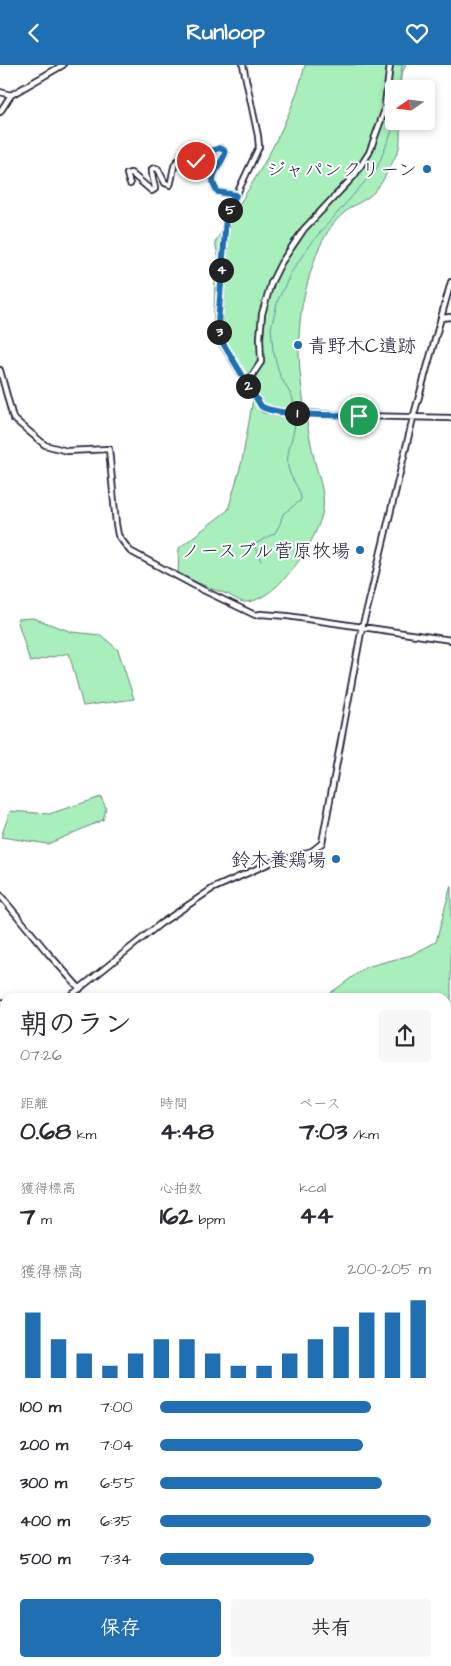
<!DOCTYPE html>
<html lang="ja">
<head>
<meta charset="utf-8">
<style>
	body { margin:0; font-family:"Architects Daughter","Klee One",sans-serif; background:#f7f7f7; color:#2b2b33; height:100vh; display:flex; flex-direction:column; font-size:19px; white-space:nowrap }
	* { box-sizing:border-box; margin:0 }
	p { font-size:16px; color:#7c7c81 }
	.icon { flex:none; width:28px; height:28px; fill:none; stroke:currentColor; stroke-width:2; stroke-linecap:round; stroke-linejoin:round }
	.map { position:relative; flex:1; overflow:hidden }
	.panel { position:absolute; left:0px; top:928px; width:451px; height:674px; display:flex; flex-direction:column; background:#fff; border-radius:15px 15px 0 0; box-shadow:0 2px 8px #0003 }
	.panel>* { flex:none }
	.needle { width:32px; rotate:256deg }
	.controls { position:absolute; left:385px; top:15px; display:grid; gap:10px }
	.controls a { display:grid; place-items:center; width:50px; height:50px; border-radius:5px; background:#fff; box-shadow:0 2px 8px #0003; font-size:25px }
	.pin { position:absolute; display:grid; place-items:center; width:42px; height:42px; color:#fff; margin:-21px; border:2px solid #fff; border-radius:50%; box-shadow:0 1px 5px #0007 }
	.km { position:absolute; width:25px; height:25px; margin:-12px; border-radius:50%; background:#222; color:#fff; font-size:14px; line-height:25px; text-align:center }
	.round { display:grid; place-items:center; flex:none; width:52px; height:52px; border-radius:5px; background:#f7f7f7 }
	.summary { display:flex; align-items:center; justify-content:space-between; height:85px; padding:0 20px }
	h1 { font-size:28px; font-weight:800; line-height:38px }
	.stats { display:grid; grid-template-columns:repeat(3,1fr); gap:8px; height:85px; padding:5px 20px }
	.stats div { display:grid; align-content:center }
	.stats b { font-size:25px; font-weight:800 }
	.stats small { font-size:14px; font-weight:400 }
	.stats p { font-size:14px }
	.chart { height:140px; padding:10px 20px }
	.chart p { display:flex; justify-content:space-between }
	.chart svg { width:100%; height:90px; margin-top:5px; stroke:#1f6fb2; stroke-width:6 }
	.action { display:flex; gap:10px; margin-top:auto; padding:10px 20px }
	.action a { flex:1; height:58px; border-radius:5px; background:#1f6fb2; color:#fff; font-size:20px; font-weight:800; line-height:58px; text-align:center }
	.action a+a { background:#f7f7f7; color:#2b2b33 }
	ul { padding:0 20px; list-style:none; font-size:16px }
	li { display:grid; grid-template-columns:80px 60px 1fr; align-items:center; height:38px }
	li i { height:12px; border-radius:6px; background:#1f6fb2 }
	header { display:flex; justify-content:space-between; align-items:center; height:65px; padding:0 20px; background:#1f6fb2; color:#fff; font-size:22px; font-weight:800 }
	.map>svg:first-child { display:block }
	.green { fill:#a8efbb; stroke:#65887b }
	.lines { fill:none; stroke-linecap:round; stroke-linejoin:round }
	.stream { stroke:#6192a1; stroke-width:1 }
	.river { stroke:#8bdce5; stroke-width:8 }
	.minor-casing { stroke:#22223b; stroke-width:8 }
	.minor { stroke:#fff; stroke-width:4.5 }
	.route-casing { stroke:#fff; stroke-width:10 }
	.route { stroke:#1f6fb2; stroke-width:6 }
	.poi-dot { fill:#1f6fb2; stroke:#fff; stroke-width:2 }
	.labels { text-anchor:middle; stroke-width:4; stroke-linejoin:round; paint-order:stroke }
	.poi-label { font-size:19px; fill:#22223b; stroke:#fff; text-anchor:end }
</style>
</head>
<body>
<header><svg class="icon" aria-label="back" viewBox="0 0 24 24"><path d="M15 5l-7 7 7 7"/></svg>Runloop<svg class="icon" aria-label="heart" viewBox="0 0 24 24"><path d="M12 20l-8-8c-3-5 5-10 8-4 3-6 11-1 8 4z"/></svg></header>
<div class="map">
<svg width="451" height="1601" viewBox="0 0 451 1601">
	<rect width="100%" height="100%" fill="#fff"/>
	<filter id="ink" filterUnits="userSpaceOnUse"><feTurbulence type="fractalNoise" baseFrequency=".02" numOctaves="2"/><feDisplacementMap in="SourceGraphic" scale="10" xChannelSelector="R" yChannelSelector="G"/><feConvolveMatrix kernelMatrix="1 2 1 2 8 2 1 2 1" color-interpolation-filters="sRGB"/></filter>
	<g filter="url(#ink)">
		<!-- green -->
		<path class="green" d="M 305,0 L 406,0 L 400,12 L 401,24 L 394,24 L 394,56 L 400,56 C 400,65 401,78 398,86 C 396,91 393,95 391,100 C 384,113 380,124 367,133 C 360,138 351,141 345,147 C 323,165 314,194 307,220 C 291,275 302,333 313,389 C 316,405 326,428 323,444 C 319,474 279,533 248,537 C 240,538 234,532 227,529 C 210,524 195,516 178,509 L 179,483 L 228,445 L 242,396 L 253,334 L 213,271 L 215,215 L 219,195 L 215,177 C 251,121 289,65 305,0 Z
			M 33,553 L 72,567 L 101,570 L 118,585 L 134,634 L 83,641 L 69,588 L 30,597 L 17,554 Z
			M 101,732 L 106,743 L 103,755 L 48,779 L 1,772 L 10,746 L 49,749 Z
			M 451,820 L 451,1091 L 446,1088 L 446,932 L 325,932 L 366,902 L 411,890 L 436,877 Z
			M 0,956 L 5,958 L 5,1014 L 0,1014 Z
			M 5,1235 L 5,1415 L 0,1413 L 0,1245 Z
			M 446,1421 L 451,1421 L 451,1522 L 446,1527 Z"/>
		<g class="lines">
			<!-- stream -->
			<path class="stream" d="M 400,24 L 402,0
				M 294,346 L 293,333 L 280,311 L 273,285 L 271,263 L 278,235 L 291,208 L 310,179 L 377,103 L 396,56
				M 261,496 L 254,480 L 275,468 L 280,459 L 283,449 L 301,435 C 301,422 290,415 288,402 C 285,384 297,368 295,350"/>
			<!-- river -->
			<path class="river" d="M 0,1422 L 5,1424
				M 451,1585 L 451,1592"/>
			<defs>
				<path id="minor" d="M 243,0 L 258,71 L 259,82 L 226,152 L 218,259 L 219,269 L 224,281 L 261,341 L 264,344 L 284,347 L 359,351 L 451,353
					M 0,27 L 11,30
					M 0,47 L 11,30 L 63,0
					M 130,119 L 127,109 L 131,108 L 152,126 L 155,124 C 155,118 151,111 152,104 L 156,103 L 158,104 L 165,118 L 170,120 C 174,111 171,93 184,94 C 188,95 192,96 196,96 L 207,88 L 221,83 L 225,89 C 219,103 206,113 218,127 L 236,130
					M 441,253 L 451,252
					M 0,305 L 13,353 L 45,380 L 67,386 L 109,384 L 116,459 L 118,470 L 130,486 L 203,525 L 255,550 L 261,549 L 287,551 L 451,575
					M 246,316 L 251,312 L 261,297 L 260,273 L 262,249 L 271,218 L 281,198 L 304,164 L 354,111 L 369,88 L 384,47 L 390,0
					M 0,830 L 47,887 L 80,924
					M 69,932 L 160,859 L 212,824 L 272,797 L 312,786 L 322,778 L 362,562 L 368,541 L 413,353 L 451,217
					M 0,937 L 5,938
					M 0,1049 L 5,1048
					M 0,1125 L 5,1130
					M 0,1154 L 5,1146
					M 446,1162 L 451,1162
					M 0,1179 L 5,1184
					M 446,1266 L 451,1267
					M 0,1575 L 5,1577
					M 156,1596 L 164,1601
					M 4,1601 L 5,1590"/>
			</defs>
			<!-- minor casing -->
			<use href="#minor" class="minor-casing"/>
			<!-- minor -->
			<use href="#minor" class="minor"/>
		</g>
	</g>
	<g class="lines" filter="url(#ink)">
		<defs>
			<path id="route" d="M 196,96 L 207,88 L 219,83 L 224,85 L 225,89 C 219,104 206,112 218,127 L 236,130 L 226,152 L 218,259 L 221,275 L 261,341 C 274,351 339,350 359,351"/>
		</defs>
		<!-- route casing -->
		<use href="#route" class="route-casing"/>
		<!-- route -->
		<use href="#route" class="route"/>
	</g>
	<!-- markers -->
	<g class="poi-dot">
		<circle cx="427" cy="104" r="5"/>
		<circle cx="298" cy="280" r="5"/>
		<circle cx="360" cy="485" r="5"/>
		<circle cx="336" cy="794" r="5"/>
	</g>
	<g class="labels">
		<!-- poi labels -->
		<g class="poi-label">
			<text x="417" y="111">ジャパンクリーン</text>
			<text x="308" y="287" text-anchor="start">青野木C遺跡</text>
			<text x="350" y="492">ノースブル菅原牧場</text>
			<text x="326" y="801">鈴木養鶏場</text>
		</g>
	</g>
</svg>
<div class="controls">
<a><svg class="needle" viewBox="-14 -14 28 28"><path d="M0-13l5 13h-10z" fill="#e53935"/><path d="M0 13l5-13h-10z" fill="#7c7c81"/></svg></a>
</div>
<div class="pin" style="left:359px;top:351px;background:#1e9e55"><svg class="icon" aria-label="arrive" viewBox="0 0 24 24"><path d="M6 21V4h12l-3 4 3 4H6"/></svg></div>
<div class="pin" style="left:196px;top:96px;background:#d93025"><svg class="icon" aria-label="check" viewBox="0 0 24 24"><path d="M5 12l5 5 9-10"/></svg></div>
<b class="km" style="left:297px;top:348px">1</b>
<b class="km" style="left:248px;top:321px">2</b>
<b class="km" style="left:219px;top:267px">3</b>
<b class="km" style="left:221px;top:205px">4</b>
<b class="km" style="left:230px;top:145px">5</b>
<section class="panel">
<div class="summary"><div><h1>朝のラン</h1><p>07:26</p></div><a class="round"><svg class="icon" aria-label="share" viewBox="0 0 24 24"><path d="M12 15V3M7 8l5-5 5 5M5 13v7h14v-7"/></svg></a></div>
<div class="stats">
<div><p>距離</p><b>0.68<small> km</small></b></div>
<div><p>時間</p><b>4:48</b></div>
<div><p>ペース</p><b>7:03<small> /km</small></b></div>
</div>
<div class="stats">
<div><p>獲得標高</p><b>7<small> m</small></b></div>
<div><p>心拍数</p><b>162<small> bpm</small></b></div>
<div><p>kcal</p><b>44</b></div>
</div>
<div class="chart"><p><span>獲得標高</span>200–205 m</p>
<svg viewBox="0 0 160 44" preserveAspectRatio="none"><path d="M5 44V12M15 44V25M25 44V32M35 44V38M45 44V32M55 44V25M65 44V25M75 44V32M85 44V38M95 44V38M105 44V32M115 44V25M125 44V19M135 44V12M145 44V12M155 44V6"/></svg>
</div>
<ul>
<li><b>100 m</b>7:00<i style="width:78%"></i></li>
<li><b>200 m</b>7:04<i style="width:75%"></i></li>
<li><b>300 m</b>6:55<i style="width:82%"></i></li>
<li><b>400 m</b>6:35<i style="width:100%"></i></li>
<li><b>500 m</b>7:34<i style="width:57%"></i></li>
</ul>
<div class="action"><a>保存</a><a>共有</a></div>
</section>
</div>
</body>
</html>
